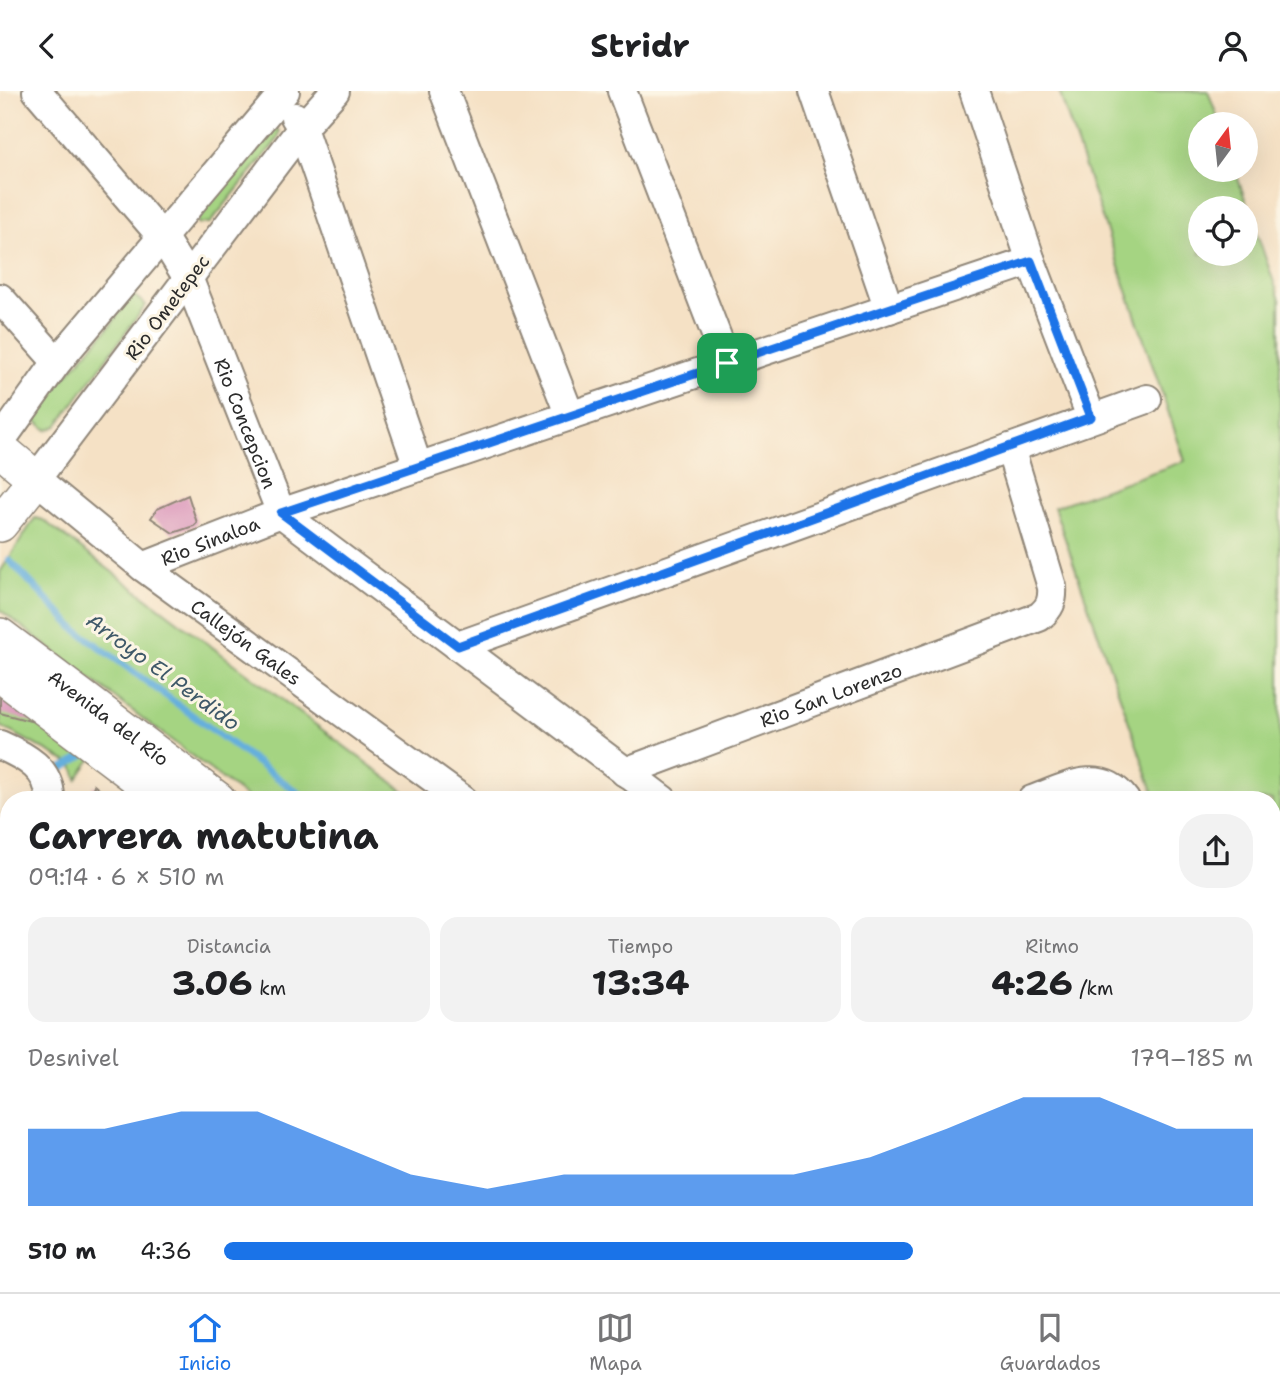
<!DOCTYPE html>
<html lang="es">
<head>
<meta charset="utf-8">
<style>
	body { margin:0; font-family:"Shantell Sans",sans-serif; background:#f2f2f2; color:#202124; height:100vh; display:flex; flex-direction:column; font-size:26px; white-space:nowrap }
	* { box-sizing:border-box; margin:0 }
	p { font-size:23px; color:#757577 }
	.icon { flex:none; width:38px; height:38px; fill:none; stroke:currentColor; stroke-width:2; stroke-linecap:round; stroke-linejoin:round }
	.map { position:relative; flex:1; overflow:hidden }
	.sheet { position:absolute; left:0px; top:700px; width:1281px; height:502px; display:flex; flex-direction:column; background:#fff; border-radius:28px 28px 0 0; box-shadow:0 7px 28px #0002 }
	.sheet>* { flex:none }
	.needle { width:46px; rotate:15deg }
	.fabs { position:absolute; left:1188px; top:21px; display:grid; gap:14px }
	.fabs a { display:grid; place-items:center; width:70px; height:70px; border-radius:50%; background:#fff; box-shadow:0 7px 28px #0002; font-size:35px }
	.pin { position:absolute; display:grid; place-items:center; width:60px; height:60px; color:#fff; margin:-30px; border-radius:14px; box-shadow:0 4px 10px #0006 }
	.round { display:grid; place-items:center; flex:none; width:74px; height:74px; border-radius:28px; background:#f2f2f2 }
	.overview { display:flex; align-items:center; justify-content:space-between; height:119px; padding:0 28px }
	h1 { font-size:38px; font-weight:700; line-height:52px }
	.stats { display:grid; grid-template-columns:repeat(3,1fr); gap:10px; height:119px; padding:7px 28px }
	.stats div { display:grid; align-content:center; border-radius:18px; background:#f2f2f2; text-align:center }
	.stats b { font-size:35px; font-weight:700 }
	.stats small { font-size:19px; font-weight:400 }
	.stats p { font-size:19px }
	.chart { height:196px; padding:14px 28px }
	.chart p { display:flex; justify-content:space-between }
	.chart svg { width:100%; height:126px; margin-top:7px; fill:#1a73e8; opacity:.7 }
	ul { padding:0 28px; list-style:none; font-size:23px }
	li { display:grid; grid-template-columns:112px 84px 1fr; align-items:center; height:52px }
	li i { height:18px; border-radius:9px; background:#1a73e8 }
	header { display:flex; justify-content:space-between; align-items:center; height:91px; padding:0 28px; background:#fff; font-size:32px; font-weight:700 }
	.dock { display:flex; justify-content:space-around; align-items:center; height:98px; border-top:2px solid #e0e0e0; background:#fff; font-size:19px; color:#757577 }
	.dock a { display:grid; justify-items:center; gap:4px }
	.dock .current { color:#1a73e8 }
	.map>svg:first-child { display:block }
	.green { fill:#a5d482; stroke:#688056; stroke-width:2; fill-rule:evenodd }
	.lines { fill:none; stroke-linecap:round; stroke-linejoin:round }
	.stream { stroke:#65afdd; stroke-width:7 }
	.building { fill:#dc99bc }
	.pedestrian-casing { stroke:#908678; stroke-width:24 }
	.minor-casing { stroke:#908678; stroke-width:32 }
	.tertiary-casing { stroke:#908678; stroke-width:38 }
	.pedestrian { stroke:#fff; stroke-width:21 }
	.minor { stroke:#fff; stroke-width:28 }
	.tertiary { stroke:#fff; stroke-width:35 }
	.route-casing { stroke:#fff; stroke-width:14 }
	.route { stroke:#1a73e8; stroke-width:9 }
	.labels { text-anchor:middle; stroke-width:6; stroke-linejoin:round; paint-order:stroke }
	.street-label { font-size:19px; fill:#2b2b2b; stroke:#fcf5e5 }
	.water-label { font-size:21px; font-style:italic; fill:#3f5969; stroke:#fcf5e5 }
</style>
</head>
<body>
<header><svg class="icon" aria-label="back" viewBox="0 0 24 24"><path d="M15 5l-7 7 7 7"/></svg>Stridr<svg class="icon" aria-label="person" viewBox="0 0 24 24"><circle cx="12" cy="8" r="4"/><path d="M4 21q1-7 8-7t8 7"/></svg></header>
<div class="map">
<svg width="1280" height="1201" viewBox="0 0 1280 1201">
	<rect width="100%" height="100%" fill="#fcf5e5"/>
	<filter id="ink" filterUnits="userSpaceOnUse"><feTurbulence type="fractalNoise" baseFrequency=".0143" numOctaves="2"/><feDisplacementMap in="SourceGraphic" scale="14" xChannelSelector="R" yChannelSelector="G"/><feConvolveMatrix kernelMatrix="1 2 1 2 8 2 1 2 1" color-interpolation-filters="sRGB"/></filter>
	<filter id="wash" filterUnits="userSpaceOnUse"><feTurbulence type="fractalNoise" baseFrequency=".00686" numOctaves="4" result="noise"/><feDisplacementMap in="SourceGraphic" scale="28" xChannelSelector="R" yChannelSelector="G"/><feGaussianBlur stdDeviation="1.57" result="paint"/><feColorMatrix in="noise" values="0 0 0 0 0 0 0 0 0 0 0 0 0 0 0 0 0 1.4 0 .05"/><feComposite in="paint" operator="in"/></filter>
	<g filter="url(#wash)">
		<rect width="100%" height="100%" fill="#f5e1c5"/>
		<!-- green -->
		<path class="green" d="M 1059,0 L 1208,0 L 1220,33 L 1200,33 L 1200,79 L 1235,79 L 1280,209 L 1280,1201 L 1192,1201 L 1182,1194 L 1272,1194 L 1272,709 L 1156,709 L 1054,416 L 1185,370 ZM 1200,117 L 1246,117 L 1246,163 L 1200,163 Z
			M 273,36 L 280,40 L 278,48 L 210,132 L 198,133 L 198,125 Z
			M 132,203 L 146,214 L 57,335 L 47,339 L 36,330 L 37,318 L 110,235 Z
			M 35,427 L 43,429 L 416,709 L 250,709 L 0,519 L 0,481 Z
			M 0,594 L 92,667 L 77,688 L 73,674 L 0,635 Z
			M 0,1056 L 9,1061 L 8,1201 L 0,1201 Z
			M 96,1194 L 222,1194 L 230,1201 L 93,1201 Z
			M 894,1194 L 1084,1194 L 1096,1201 L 905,1201 Z"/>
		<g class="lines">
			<!-- stream -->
			<path class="stream" d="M 9,469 L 75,538 L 308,709
				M 60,679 L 86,663
				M 0,1103 L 9,1108
				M 958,1194 L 968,1201"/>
		</g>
		<g id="blocks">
			<!-- building -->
			<path class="building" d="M 188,404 L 197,432 L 194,435 L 173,442 L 151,427 L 157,418 Z
				M 0,595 L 53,636 L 0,622 Z
				M 94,694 L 112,709 L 89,709 Z"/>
		</g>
	</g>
	<g filter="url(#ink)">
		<use href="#blocks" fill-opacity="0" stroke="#908678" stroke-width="2"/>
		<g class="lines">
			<defs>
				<path id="pedestrian" d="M 0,1040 L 9,1044"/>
				<g id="minor">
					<path id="s1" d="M 37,0 L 163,147 L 189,189 L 281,422 L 663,709"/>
					<path id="s2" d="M 335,0 L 302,37 L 36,388 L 143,476 L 463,709"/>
					<path d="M 444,0 L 570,325"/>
					<path d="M 622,0 L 727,272"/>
					<path d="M 814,0 L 889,218"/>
					<path d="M 974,0 L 1031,170 L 1091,326"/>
					<path d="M 295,26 L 302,37 L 418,376"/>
					<path d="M 0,207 L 57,271"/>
					<path d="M 0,351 L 57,271 L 285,0"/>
					<path id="s3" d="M 143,476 L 281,422 L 1031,170"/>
					<path d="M 458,555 L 1147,308"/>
					<path d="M 0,654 C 25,665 51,678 50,709"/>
					<path id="s4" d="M 625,681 L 1039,526 C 1050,517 1053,510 1052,496 L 1010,357"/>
					<path d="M 1032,709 C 1063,698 1101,675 1125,709"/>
					<path d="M 0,854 L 9,832"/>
					<path d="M 248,1194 L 255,1201"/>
					<path d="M 636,1194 L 646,1201"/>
					<path d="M 825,1194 L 836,1201"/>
					<path d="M 864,1194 L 874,1201"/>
					<path d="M 1129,1194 L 1141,1201"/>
					<path d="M 379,1201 L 381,1194"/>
					<path d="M 536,1201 L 539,1194"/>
					<path d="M 781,1201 L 786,1194"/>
				</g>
				<g id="tertiary">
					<path d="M 0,358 L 36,388 L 0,433"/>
					<path id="s5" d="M 0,545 L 218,709"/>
					<path d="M 0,583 L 167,709"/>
					<path d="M 24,1201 L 27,1194"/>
					<path d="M 65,1201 L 68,1194"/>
				</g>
			</defs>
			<!-- pedestrian casing -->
			<use href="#pedestrian" class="pedestrian-casing"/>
			<!-- minor casing -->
			<use href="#minor" class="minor-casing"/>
			<!-- tertiary casing -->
			<use href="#tertiary" class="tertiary-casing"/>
			<!-- pedestrian -->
			<use href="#pedestrian" class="pedestrian"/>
			<!-- minor -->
			<use href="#minor" class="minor"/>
			<!-- tertiary -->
			<use href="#tertiary" class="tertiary"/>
		</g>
	</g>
	<g class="lines" filter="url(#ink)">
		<defs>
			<path id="route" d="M 1031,170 L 1091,326 L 458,555 L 281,422 Z"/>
		</defs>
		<!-- route casing -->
		<use href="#route" class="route-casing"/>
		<!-- route -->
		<use href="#route" class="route"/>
	</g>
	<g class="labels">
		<!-- street labels -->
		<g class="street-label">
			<text transform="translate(167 216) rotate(-53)" y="7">Rio Ometepec</text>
			<text dy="7" stroke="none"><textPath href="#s1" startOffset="397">Rio Concepcion</textPath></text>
			<text dy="7" stroke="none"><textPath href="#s3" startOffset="72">Rio Sinaloa</textPath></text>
			<text dy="7" stroke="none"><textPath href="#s2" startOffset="756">Callejón Gales</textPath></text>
			<text dy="7" stroke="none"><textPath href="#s4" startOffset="220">Rio San Lorenzo</textPath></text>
			<text dy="7" stroke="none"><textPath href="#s5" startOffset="136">Avenida del Río</textPath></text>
		</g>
		<!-- water labels -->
		<g class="water-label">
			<text transform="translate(163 581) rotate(36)" y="7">Arroyo El Perdido</text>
		</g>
	</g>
</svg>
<div class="fabs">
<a><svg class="needle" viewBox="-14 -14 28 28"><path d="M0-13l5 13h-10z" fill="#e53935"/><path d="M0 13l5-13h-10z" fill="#757577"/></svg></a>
<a><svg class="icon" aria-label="locate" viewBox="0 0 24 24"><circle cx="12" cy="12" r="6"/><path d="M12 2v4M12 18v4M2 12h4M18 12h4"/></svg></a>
</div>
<div class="pin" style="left:727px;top:272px;background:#1e9e55"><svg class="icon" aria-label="arrive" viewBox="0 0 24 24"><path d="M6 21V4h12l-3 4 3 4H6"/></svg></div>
<section class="sheet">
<div class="overview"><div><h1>Carrera matutina</h1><p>09:14 · 6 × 510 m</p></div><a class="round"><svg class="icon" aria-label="share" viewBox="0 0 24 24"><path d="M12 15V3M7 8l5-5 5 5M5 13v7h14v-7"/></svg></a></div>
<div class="stats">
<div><p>Distancia</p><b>3.06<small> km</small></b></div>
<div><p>Tiempo</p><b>13:34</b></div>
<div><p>Ritmo</p><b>4:26<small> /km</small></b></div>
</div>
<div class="chart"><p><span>Desnivel</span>179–185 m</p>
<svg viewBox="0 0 160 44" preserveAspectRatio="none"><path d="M0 44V17L10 17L20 11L30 11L40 22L50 33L60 38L70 33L80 33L90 33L100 33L110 27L120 17L130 6L140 6L150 17L160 17V44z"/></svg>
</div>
<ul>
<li><b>510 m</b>4:36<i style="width:67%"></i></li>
</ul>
</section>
</div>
<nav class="dock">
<a class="current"><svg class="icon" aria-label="home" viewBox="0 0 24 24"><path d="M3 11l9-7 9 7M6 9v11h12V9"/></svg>Inicio</a>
<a><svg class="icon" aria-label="map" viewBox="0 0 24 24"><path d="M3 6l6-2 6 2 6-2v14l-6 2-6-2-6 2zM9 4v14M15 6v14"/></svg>Mapa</a>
<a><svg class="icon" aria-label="saved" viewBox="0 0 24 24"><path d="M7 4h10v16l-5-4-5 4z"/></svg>Guardados</a>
</nav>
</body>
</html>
